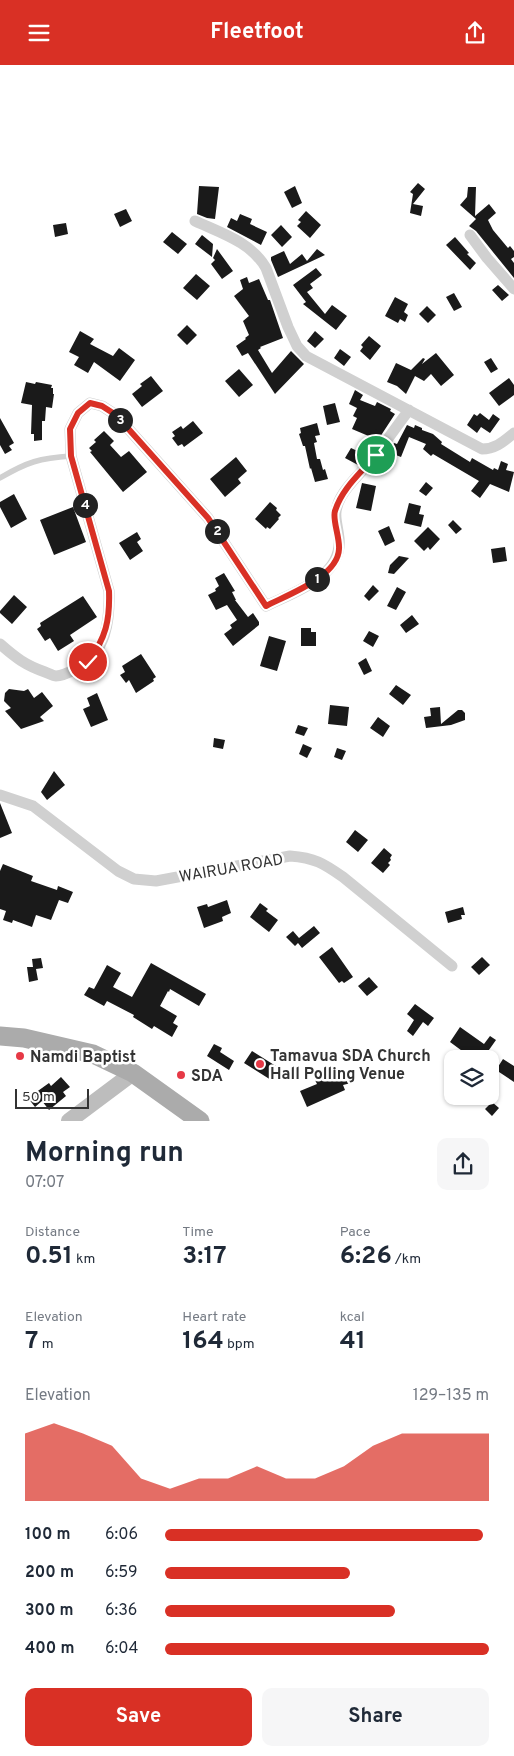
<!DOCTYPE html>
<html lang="en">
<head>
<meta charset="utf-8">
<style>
	body { margin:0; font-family:Overpass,sans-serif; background:#f6f6f7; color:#1f2937; height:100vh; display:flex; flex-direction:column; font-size:19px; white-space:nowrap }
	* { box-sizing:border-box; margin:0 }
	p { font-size:16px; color:#747a83 }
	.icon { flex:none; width:28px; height:28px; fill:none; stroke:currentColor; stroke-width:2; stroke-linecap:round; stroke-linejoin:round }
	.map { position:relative; height:1056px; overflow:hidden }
	.side { display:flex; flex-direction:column; background:#fff; flex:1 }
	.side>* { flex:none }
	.tools { position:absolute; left:444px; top:985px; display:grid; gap:10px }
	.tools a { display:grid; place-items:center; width:55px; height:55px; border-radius:10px; background:#fff; box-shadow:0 1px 4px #0004; font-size:25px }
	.scale { position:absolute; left:15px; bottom:12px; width:74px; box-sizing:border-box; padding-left:5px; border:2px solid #333; border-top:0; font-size:14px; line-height:18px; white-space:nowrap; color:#333; -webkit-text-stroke:4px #fff; paint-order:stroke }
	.pin { position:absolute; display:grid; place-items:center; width:42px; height:42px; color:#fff; margin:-21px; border:2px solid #fff; border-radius:50%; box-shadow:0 1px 5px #0007 }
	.km { position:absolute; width:25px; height:25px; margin:-12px; border-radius:50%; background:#222; color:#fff; font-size:14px; line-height:25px; text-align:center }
	.round { display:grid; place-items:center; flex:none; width:52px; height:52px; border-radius:10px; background:#f6f6f7 }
	.summary { display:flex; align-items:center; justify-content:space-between; height:85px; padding:0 25px }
	h1 { font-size:28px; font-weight:700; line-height:38px }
	.metrics { display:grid; grid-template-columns:repeat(3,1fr); gap:8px; height:85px; padding:5px 25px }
	.metrics div { display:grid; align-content:center }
	.metrics b { font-size:25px; font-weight:700 }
	.metrics small { font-size:14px; font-weight:400 }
	.metrics p { font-size:14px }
	.chart { height:140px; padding:10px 25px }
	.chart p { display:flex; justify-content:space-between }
	.chart svg { width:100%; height:90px; margin-top:5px; fill:#d93025; opacity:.7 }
	.button { display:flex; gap:10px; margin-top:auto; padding:10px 25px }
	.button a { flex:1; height:58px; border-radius:10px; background:#d93025; color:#fff; font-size:20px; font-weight:700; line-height:58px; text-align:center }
	.button a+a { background:#f6f6f7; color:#1f2937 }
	ul { padding:0 25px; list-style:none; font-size:16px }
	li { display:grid; grid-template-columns:80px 60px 1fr; align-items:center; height:38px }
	li i { height:12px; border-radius:6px; background:#d93025 }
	header { display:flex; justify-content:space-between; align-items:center; height:65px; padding:0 25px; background:#d93025; color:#fff; font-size:22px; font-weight:700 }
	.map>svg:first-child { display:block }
	.building { fill:#1a1a1a }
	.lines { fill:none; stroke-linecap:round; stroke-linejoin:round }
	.lane { stroke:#d0d0d0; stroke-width:5.5 }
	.street { stroke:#d0d0d0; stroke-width:11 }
	.secondary { stroke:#bdbdbd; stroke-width:16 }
	.primary { stroke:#ababab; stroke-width:19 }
	.route-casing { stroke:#fff; stroke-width:10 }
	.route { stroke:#d93025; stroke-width:6 }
	.poi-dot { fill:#e63946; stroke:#fff; stroke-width:2 }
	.labels { text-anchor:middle; stroke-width:5; stroke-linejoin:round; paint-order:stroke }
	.street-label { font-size:16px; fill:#333; stroke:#fff }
	.poi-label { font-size:16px; font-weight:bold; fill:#333; stroke:#fff; text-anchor:start }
</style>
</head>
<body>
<header><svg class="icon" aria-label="menu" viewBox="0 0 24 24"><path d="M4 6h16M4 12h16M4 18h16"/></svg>Fleetfoot<svg class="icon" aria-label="share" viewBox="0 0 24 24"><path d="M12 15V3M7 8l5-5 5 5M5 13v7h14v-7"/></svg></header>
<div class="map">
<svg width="514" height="1056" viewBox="0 0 514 1056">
	<rect width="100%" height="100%" fill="#fff"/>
	<!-- building -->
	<path class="building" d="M 418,118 L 425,124 L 413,139 L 423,141 L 421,151 L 410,148 L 413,129 L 410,127 Z
		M 199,121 L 219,122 L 215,154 L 207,153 L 197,149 Z
		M 295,121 L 302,138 L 292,143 L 284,127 Z
		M 468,122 L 476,122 L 475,151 L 489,139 L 496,148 L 488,155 L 493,165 L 508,183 L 510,181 L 514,186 L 514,192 L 511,194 L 514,198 L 514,213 L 476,166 L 469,161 L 476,154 L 460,140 L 467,132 Z
		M 126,144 L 132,156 L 120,162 L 114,149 Z
		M 306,146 L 321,160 L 310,173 L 297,161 L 301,157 L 298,155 Z
		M 240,149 L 252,154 L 250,159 L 267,167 L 261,180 L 227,162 L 231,153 L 237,156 Z
		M 66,158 L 68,169 L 55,172 L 53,160 Z
		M 281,160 L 292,172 L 282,182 L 271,170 Z
		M 172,167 L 187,179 L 178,189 L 163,177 Z
		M 202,170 L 213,179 L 212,192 L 195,179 Z
		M 455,172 L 469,188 L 467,189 L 476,198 L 470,205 L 446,180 Z
		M 217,184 L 233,206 L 222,214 L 211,199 L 215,195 L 213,193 Z
		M 317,184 L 325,190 L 278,212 L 271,195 L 271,192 L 284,186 L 290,199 L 302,189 L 307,196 Z
		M 316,203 L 322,210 L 310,219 L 313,223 L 307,227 L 325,249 L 332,240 L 347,251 L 336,265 L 303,239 L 306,237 L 293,220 Z
		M 196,209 L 210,221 L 197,235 L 183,223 Z
		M 247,212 L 249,218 L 259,214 L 268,235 L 270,235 L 283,273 L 260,282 L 261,283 L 258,285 L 272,308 L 291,286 L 304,299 L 275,329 L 248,288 L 242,291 L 236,281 L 246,274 L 245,273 L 249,270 L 243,256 L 249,251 L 234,231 L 243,224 L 240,215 Z
		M 498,220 L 509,230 L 502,236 L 492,225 Z
		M 454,228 L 462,242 L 454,246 L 446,232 Z
		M 395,232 L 408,239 L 404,247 L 408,250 L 405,257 L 400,254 L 398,258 L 385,251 Z
		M 427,241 L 436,250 L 428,258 L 419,249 Z
		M 187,260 L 197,270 L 187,280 L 177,270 Z
		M 80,266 L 94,274 L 90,279 L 113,291 L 119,283 L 135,295 L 120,316 L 94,297 L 88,308 L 74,300 L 79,292 L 69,287 Z
		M 315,266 L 324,274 L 315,283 L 307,276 Z
		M 369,271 L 381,281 L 370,295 L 360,286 L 363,282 L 361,280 Z
		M 340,284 L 351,292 L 344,301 L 334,293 Z
		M 436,288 L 454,310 L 441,321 L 431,309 L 424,316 L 415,311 L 406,329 L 397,321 L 387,317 L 396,298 L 411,305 L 423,293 L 425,294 L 422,299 Z
		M 491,293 L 498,304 L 491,308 L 484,297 Z
		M 239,304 L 253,320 L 239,332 L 225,316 Z
		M 151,311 L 163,326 L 142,342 L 132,329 L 142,321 L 140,319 Z
		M 509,313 L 514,320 L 514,330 L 499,341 L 489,328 Z
		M 26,317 L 35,319 L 36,317 L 52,320 L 51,323 L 53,323 L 53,329 L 54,329 L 52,343 L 46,342 L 45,356 L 42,356 L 42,375 L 34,376 L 34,369 L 31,369 L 32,340 L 21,338 Z
		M 355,325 L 363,330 L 360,335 L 375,341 L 377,337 L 391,344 L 390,346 L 395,349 L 378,375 L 352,364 L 357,353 L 353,351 L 357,343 L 349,339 Z
		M 335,338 L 340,357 L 327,360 L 323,341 Z
		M 480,348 L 489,355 L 493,349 L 500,354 L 490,368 L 481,362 L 477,368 L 467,360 L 474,349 L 477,351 Z
		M 0,353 L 14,378 L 9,381 L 12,385 L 5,389 L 0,380 Z
		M 193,356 L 203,368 L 184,382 L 182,379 L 178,381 L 172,373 L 175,371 L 172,367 L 181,361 L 183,364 Z
		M 317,358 L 320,370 L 315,371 L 317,377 L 314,378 L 317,394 L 320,394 L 323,405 L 325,404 L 328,414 L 315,417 L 311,403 L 310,404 L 305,381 L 303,381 L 299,369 L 301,368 L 300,363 Z
		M 407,360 L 414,363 L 415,360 L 422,363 L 422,365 L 433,369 L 442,377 L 441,379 L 470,397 L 472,393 L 493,405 L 494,403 L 498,405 L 501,396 L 508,399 L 506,405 L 514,407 L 509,427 L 490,419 L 480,433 L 471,426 L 479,416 L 433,389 L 431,391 L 423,384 L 426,379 L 409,372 L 401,392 L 388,387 L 394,378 L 397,379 Z
		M 104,366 L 114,376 L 110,380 L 121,392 L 129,386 L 147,407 L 123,427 L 90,387 L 92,386 L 89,383 L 96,377 L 94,375 Z
		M 351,383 L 366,390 L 358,400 L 345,393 Z
		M 236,392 L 247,406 L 238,414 L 241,418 L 225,432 L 210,414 Z
		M 426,417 L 433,423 L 426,431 L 419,426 Z
		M 362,418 L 376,421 L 371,446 L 356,443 Z
		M 14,429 L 27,454 L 11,463 L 0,442 L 0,437 Z
		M 270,437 L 277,443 L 276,445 L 281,450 L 278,453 L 279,454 L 270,464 L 267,462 L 266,464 L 255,454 Z
		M 409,438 L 421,441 L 419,449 L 424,450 L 421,462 L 404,458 Z
		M 73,442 L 86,477 L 54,490 L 40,455 Z
		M 453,455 L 462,464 L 456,469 L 448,460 Z
		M 389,461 L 395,476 L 385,481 L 378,466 Z
		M 428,462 L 440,474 L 430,485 L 428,482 L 424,486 L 414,476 Z
		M 137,467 L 141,474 L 137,477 L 143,486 L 130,495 L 119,478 Z
		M 505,482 L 507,496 L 493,498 L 491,484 Z
		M 399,491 L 409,493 L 394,509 L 388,508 L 390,500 Z
		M 224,508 L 235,526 L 232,527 L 236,535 L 235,535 L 248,552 L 253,548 L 259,557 L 259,560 L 233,581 L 224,569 L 232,563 L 230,560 L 237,555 L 227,540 L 216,545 L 208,530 L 216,526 L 215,524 L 219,521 L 215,513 Z
		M 373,520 L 379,526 L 369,536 L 364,531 Z
		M 397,522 L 406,527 L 396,545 L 387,541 Z
		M 14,530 L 27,542 L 12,559 L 0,548 L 0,546 Z
		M 83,531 L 97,552 L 70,570 L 74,576 L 58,586 L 50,573 L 45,576 L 37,564 L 41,561 L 40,558 Z
		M 412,550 L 419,559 L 406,568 L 400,560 Z
		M 301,563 L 311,563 L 311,567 L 316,567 L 316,581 L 301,581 Z
		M 369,566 L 379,571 L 373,582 L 363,576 Z
		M 269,571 L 286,576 L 277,606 L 260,601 Z
		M 141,589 L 156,612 L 153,614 L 154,616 L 136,628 L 129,615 L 126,618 L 120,610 L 125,607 L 122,601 Z
		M 366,593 L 372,606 L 364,610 L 358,598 Z
		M 396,620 L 411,630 L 403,640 L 389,629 Z
		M 9,624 L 24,626 L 28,624 L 34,633 L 42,627 L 53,641 L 40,652 L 44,656 L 21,664 L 5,646 L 11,643 L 4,636 L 5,628 Z
		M 97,628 L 108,655 L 91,662 L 83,644 L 90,641 L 87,633 Z
		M 330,640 L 349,642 L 347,661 L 328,659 Z
		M 440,642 L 441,659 L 458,645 L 462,645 L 465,648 L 465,655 L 451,660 L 426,663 L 424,652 L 431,651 L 430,643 Z
		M 378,652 L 390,661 L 383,672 L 370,663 Z
		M 298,660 L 308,663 L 304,671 L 295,668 Z
		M 214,673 L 225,675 L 223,684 L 213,682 Z
		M 303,679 L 312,683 L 307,693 L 299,689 Z
		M 337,683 L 346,686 L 342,695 L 334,692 Z
		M 54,706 L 65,720 L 47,735 L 41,727 Z
		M 0,738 L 12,768 L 0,773 Z
		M 355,765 L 368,775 L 358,787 L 346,777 Z
		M 384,783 L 392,790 L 390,793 L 391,795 L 388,798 L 390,800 L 383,808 L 371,798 Z
		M 3,799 L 33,811 L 31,816 L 57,825 L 58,821 L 73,827 L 68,838 L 59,835 L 51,855 L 36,850 L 32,862 L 13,855 L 12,858 L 3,855 L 6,846 L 0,844 L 0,806 Z
		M 227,835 L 231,848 L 222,852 L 223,856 L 204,863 L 197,842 L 207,839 L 208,842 Z
		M 260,838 L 268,844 L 266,846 L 278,855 L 269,867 L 250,852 Z
		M 463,842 L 465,850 L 461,850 L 462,854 L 448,858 L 445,847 Z
		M 314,861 L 320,868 L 302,883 L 298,878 L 295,881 L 286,872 L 293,866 L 299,873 Z
		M 332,882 L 353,912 L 344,918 L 342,916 L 339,918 L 319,892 Z
		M 482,892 L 490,900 L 479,910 L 471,902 Z
		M 41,893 L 43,903 L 36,904 L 38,915 L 29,917 L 27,902 L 33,902 L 32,894 Z
		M 151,898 L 206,929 L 199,941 L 170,924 L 169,927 L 168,926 L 160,941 L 177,951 L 173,958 L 178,961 L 172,972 L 154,961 L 152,964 L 133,952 L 134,950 L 107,936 L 104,941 L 84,930 L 89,922 L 94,924 L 107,900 L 121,908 L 113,922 L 132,932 Z
		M 369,912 L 378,922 L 367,931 L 358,921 Z
		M 415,939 L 434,953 L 428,961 L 423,957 L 413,971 L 407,966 L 414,955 L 407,949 Z
		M 460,962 L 484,979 L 490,971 L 496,975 L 484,992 L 478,988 L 473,994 L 450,977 Z
		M 214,979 L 222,983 L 220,987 L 234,996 L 229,1005 L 207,991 Z
		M 252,986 L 279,1003 L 271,1015 L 244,998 Z
		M 503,994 L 514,1001 L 514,1017 L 496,1005 Z
		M 331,1008 L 333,1014 L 353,1008 L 355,1017 L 343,1020 L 345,1025 L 307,1042 L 300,1026 L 317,1019 L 315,1015 Z
		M 61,1012 L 70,1022 L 63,1027 L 66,1031 L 49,1045 L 42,1036 L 35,1042 L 28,1033 L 49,1018 L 51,1021 Z
		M 492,1037 L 499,1043 L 492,1051 L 485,1044 Z"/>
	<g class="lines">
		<!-- lane -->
		<path class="lane" d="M 0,413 C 27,397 40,393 71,391"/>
		<!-- street -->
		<path class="street" d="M 195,156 C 221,168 251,177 266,203 L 288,262 L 297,281 L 306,291 L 482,384 C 496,384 504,376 514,368
			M 470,170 L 487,193 L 514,224
			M 0,579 C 16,593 25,600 45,607 C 48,608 53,611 56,611 C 63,611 72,606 78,603 C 106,587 110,556 109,526 L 71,391 L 70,364 L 78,348 L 90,338 L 102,341 L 116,350 L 208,453 L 266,541 C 294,527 343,512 339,473 C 337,455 332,449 341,432 C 348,419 360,409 370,397 C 384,380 396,362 409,345
			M 0,730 L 33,741 L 118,806 L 134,814 L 156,816 L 290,791 C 315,793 323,798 343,812 L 452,901"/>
		<!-- secondary -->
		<path class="secondary" d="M 69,1056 L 133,1008"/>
		<!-- primary -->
		<path class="primary" d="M 0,971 L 24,973 L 93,989 L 133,1008 L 200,1056"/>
	</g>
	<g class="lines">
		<defs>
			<path id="route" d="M 88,597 C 106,573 110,555 109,526 L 71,391 L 70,364 L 78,348 L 90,338 L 102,341 L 116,350 L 208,453 L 266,541 C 287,530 338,512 339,484 C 340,473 332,454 335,446 C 342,423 361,408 376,390"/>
		</defs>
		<!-- route casing -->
		<use href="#route" class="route-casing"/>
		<!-- route -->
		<use href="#route" class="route"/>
	</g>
	<!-- markers -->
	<g class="poi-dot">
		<circle cx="20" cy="991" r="5"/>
		<circle cx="260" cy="999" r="5"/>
		<circle cx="181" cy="1010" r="5"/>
	</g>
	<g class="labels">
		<!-- street labels -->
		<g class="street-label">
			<text transform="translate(231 802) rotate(-10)" y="6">WAIRUA ROAD</text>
		</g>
		<!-- poi labels -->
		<g class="poi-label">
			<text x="270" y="996">Tamavua SDA Church<tspan x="270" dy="18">Hall Polling Venue</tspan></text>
			<text x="30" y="997">Namdi Baptist</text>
			<text x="191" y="1016">SDA</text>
		</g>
	</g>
</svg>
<div class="tools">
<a><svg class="icon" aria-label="layers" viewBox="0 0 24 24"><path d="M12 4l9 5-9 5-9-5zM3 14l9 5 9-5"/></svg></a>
</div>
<div class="scale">50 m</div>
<div class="pin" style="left:376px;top:390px;background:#1e9e55"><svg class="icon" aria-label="arrive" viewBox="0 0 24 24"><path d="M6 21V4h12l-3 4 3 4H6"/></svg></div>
<div class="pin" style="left:88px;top:597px;background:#d93025"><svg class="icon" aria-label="check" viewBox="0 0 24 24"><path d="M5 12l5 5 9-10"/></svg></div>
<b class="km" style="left:317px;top:514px">1</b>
<b class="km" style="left:217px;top:466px">2</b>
<b class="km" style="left:120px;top:355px">3</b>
<b class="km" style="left:85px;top:440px">4</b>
</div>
<section class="side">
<div class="summary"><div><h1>Morning run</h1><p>07:07</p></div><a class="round"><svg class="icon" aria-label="share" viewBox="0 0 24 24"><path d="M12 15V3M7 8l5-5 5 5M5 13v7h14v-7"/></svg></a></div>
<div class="metrics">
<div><p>Distance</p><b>0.51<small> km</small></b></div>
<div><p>Time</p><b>3:17</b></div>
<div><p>Pace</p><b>6:26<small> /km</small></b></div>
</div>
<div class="metrics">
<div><p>Elevation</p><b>7<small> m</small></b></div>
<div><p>Heart rate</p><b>164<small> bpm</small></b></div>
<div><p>kcal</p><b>41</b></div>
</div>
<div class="chart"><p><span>Elevation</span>129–135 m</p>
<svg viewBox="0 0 160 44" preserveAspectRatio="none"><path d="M0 44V11L10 6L20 11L30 17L40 33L50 38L60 33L70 33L80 27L90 33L100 33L110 27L120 17L130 11L140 11L150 11L160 11V44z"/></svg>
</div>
<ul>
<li><b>100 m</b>6:06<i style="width:98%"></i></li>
<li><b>200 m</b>6:59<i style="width:57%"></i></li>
<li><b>300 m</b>6:36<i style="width:71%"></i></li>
<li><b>400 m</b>6:04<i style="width:100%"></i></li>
</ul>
<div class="button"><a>Save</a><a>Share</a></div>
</section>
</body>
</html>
